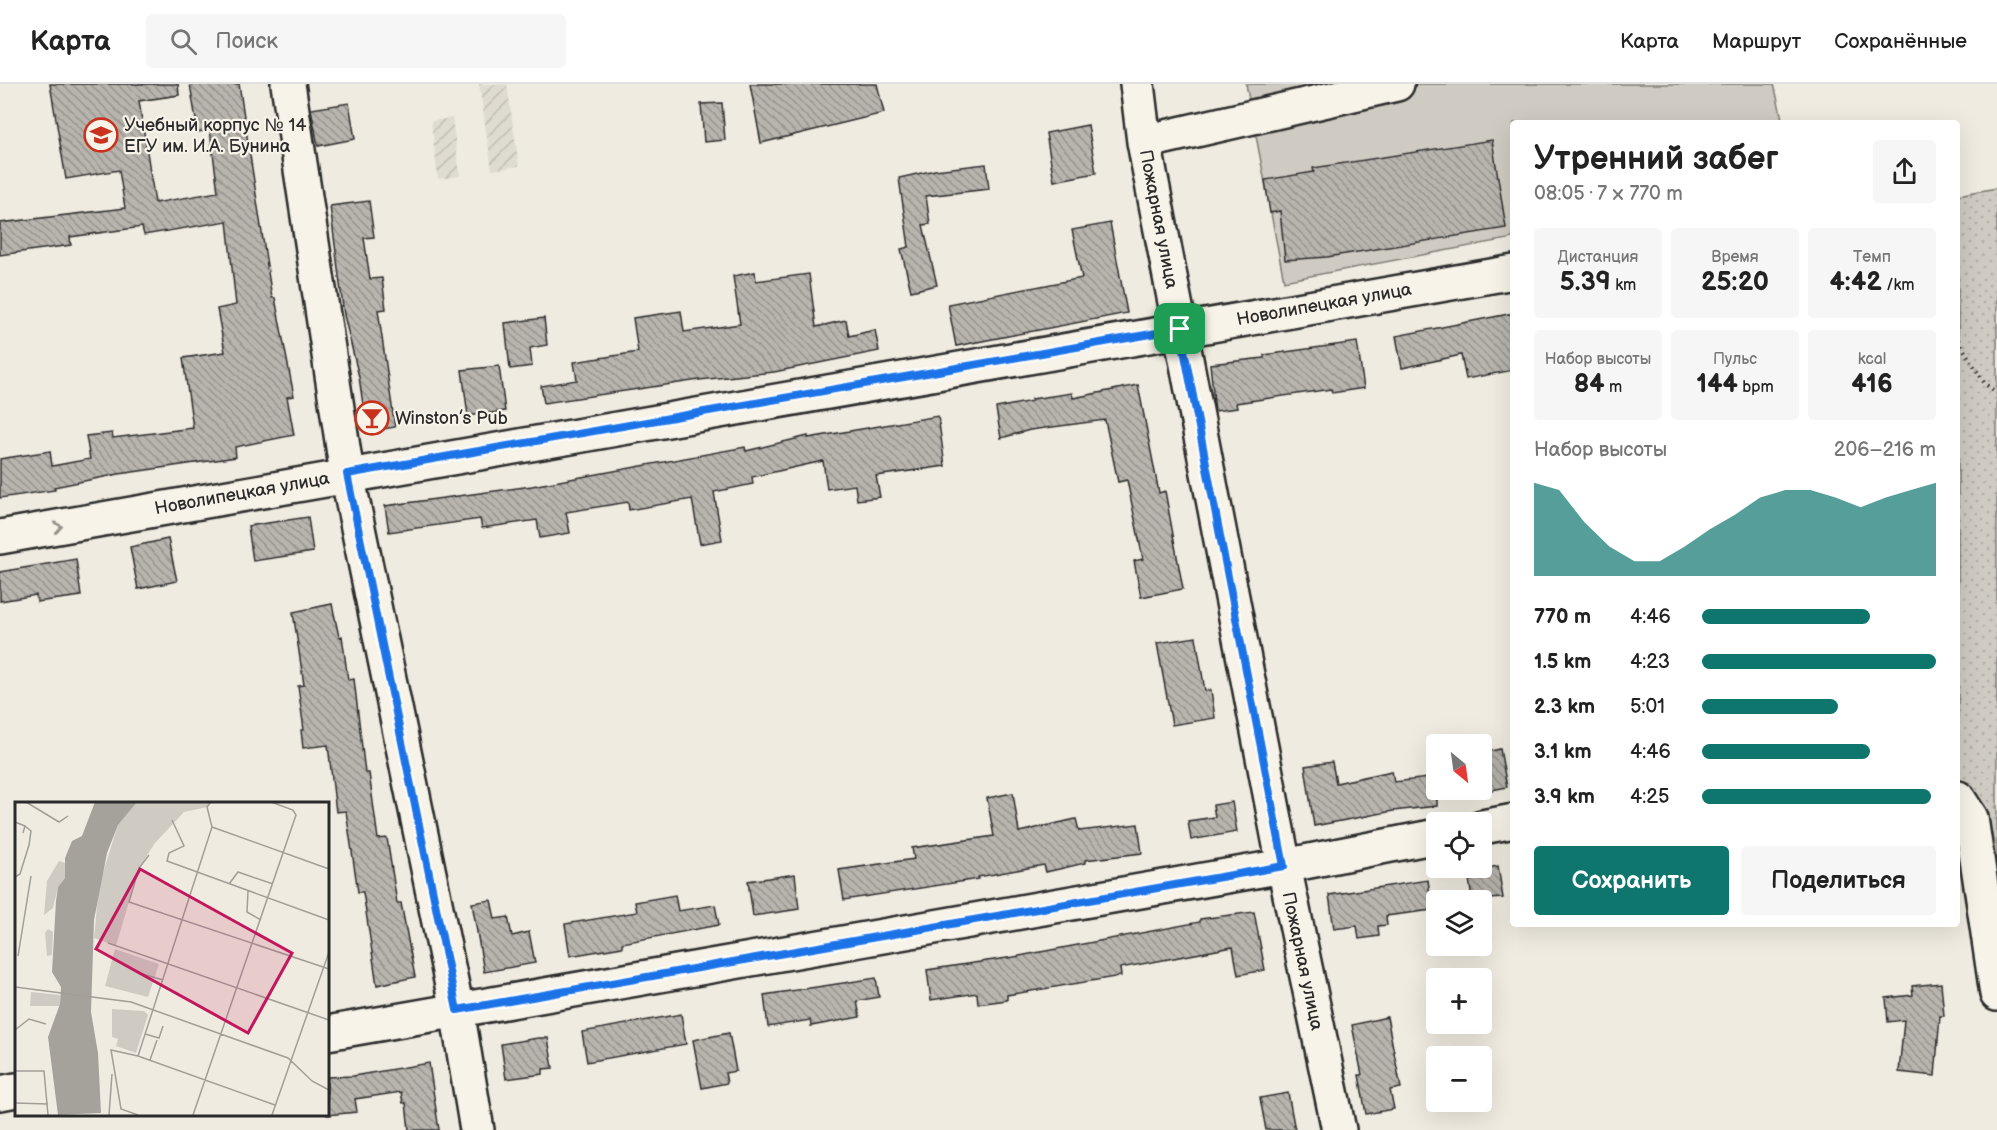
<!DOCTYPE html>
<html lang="ru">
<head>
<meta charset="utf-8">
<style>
	body { margin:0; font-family:"Balsamiq Sans",sans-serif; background:#f6f6f6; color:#222; height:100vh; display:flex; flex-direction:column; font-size:22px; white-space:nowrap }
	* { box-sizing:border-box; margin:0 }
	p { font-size:20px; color:#767676 }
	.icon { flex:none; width:33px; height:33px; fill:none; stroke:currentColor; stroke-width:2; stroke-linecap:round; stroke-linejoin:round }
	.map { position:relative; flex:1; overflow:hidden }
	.drawer { position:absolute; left:1510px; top:36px; width:450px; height:807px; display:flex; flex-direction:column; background:#fff; border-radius:6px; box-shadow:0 6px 24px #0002 }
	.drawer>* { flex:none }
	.needle { width:39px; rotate:151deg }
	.tools { position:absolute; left:1426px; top:650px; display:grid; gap:12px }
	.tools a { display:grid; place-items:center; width:66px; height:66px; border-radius:6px; background:#fff; box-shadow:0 6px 24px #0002; font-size:30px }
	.pin { position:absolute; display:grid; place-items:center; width:51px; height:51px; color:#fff; margin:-26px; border-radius:12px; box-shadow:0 3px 9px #0006 }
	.round { display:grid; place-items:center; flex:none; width:63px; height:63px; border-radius:6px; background:#f6f6f6 }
	.head { display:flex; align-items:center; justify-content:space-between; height:102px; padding:0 24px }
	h1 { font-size:33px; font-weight:700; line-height:45px }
	.stats { display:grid; grid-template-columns:repeat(3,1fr); gap:9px; height:102px; padding:6px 24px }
	.stats div { display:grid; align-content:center; border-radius:6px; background:#f6f6f6; text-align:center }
	.stats b { font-size:26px; font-weight:700 }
	.stats small { font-size:16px; font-weight:400 }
	.stats p { font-size:16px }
	.chart { height:168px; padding:12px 24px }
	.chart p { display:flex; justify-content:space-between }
	.chart svg { width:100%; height:108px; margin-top:6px; fill:#0f766e; opacity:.7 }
	.button { display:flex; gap:12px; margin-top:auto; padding:12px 24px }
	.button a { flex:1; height:69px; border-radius:6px; background:#0f766e; color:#fff; font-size:24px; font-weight:700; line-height:69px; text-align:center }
	.button a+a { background:#f6f6f6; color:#222 }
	ul { padding:0 24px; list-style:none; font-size:20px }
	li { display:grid; grid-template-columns:96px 72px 1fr; align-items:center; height:45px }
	li i { height:15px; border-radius:8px; background:#0f766e }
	header { display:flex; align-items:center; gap:36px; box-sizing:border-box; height:84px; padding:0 30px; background:#fff; border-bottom:2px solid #e0e0e0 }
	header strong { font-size:28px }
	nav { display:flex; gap:33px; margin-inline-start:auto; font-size:21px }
	.search { width:420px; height:54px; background:#f6f6f6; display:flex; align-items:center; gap:15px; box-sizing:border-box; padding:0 21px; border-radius:6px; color:#767676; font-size:22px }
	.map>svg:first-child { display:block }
	.industrial { fill:url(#industrial-furrows) }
	.grass { fill:url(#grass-dots); stroke:#7d7b76; stroke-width:1.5 }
	.pitch { fill:#cfcbc2; stroke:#7d7b76; stroke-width:1.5 }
	.building { fill:url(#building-back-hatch); stroke:#2b2b2b; stroke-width:1.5 }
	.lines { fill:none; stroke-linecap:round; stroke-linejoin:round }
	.minor-casing { stroke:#2b2b2b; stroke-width:38 }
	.path { stroke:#2b2b2b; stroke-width:4; stroke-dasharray:1.5 4.5; stroke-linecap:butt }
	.minor { stroke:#f7f3e8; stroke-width:33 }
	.oneway { stroke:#918f8a }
	.route-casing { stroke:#fff; stroke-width:12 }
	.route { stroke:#1a73e8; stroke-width:8 }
	.labels { text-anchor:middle; stroke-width:4.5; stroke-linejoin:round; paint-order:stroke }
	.poi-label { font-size:18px; fill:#2b2b2b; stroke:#f7f3e8; text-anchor:start }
	.street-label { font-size:18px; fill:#2b2b2b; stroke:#f7f3e8 }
	.inset-road { fill:none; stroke:#a19e98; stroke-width:1.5 }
	.view { fill:#c2185b; fill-opacity:0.15; stroke:#c2185b; stroke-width:3 }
	.inset-edge { fill:none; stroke:#2b2b2b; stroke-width:3 }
</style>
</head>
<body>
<header>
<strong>Карта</strong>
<div class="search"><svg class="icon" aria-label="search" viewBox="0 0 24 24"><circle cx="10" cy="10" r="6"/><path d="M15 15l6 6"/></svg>Поиск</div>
<nav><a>Карта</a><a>Маршрут</a><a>Сохранённые</a></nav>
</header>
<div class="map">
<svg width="1997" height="1046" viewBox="0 0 1997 1046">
	<defs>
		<pattern id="industrial-furrows" width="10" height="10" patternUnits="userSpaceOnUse" patternTransform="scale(1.5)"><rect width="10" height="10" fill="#dedbd1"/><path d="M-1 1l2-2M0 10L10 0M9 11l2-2" fill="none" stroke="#bfbcb4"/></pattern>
		<pattern id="grass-dots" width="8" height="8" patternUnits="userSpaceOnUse" patternTransform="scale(1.5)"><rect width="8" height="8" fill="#cfcbc2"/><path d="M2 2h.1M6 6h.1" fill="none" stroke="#b2aea7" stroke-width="1.8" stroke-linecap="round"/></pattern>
		<pattern id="building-back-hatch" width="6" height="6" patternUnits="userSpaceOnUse" patternTransform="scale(1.5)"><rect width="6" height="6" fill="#b8b5ae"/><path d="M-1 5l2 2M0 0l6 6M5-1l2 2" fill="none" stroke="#96938e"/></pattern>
	</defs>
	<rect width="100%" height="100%" fill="#efebe0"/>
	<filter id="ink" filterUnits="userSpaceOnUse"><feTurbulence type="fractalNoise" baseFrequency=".0167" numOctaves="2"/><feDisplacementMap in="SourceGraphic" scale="12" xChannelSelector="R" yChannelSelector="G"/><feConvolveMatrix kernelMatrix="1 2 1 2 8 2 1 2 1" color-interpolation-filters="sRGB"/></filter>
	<g filter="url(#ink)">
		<!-- industrial -->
		<path class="industrial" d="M 479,0 L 507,0 L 519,82 L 492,86 Z
			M 452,34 L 460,92 L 438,95 L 431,37 Z"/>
		<!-- grass -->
		<path class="grass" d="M 1997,104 L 1997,910 L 1958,714 L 1958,111 Z"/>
		<!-- pitch -->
		<path class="pitch" d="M 1246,0 L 1774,0 L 1783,39 L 1514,39 L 1513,154 L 1284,197 Z"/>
		<!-- building -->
		<path class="building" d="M 50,0 L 178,0 L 179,11 L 139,17 L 155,119 L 218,108 L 210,46 L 198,48 L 190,0 L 239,0 L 272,214 L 275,214 L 294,312 L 287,313 L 294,351 L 235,363 L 236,373 L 119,390 L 54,403 L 55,406 L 0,414 L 0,375 L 50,367 L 52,382 L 90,375 L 86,352 L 112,349 L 113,354 L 193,344 L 183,274 L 225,268 L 217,225 L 236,221 L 227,137 L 144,151 L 142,143 L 70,153 L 71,161 L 0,171 L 0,139 L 125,124 L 119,86 L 66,95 Z
			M 750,0 L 877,0 L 884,29 L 761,59 Z
			M 349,19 L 355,55 L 318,62 L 311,25 Z
			M 722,19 L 725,56 L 704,58 L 701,20 Z
			M 1088,41 L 1096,89 L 1054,97 L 1046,49 Z
			M 1492,56 L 1506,144 L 1327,173 L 1285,176 L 1280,127 L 1270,129 L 1265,96 L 1314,88 L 1313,84 Z
			M 986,80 L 989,105 L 926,112 L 930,140 L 923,141 L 937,201 L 911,207 L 901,165 L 909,163 L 899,94 L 935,86 Z
			M 369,117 L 374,153 L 364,154 L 370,195 L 382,194 L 386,225 L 378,226 L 395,343 L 367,348 L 359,293 L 344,231 L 330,122 Z
			M 1110,139 L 1127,229 L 956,262 L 948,220 L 1082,194 L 1072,146 Z
			M 755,188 L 756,197 L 809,190 L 816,243 L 846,236 L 849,252 L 875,246 L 879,267 L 774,288 L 699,296 L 544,319 L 541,302 L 577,296 L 574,278 L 638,268 L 633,234 L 681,227 L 684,248 L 740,240 L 733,192 Z
			M 1514,229 L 1514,286 L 1466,295 L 1461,271 L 1402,284 L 1396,252 Z
			M 544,234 L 547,261 L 530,264 L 532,282 L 510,285 L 505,239 Z
			M 1357,258 L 1364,304 L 1332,309 L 1331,305 L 1236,319 L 1237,324 L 1215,327 L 1210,280 L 1264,274 L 1264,271 Z
			M 499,282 L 505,327 L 468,332 L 462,286 Z
			M 1138,301 L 1159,409 L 1165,407 L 1183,505 L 1141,513 L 1134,477 L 1143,475 L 1127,396 L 1118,398 L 1105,336 L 1030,346 L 1001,354 L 996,324 L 1032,317 L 1032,315 L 1072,309 L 1073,314 Z
			M 938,332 L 945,382 L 876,392 L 880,413 L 857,416 L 855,401 L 827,405 L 823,377 L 752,393 L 753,400 L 714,408 L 722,456 L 700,460 L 692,415 L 629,426 L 628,418 L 566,428 L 570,449 L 540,454 L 537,436 L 482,444 L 480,435 L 389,448 L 385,422 L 532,402 L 745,363 L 746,367 L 808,352 L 808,354 Z
			M 308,433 L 313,468 L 253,477 L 248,442 Z
			M 168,455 L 177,497 L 138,505 L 130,463 Z
			M 76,475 L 81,512 L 37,518 L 36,511 L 0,517 L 0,488 Z
			M 332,520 L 339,553 L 342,552 L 348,596 L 354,595 L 365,689 L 369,689 L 378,755 L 387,754 L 397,819 L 401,819 L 415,893 L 377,901 L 363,808 L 358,808 L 346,727 L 336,728 L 328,661 L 303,664 L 301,646 L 304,646 L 298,602 L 304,601 L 293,528 Z
			M 1196,553 L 1205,607 L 1211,606 L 1215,634 L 1172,641 L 1157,559 Z
			M 1500,665 L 1507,703 L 1482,708 L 1482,669 Z
			M 1332,678 L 1336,699 L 1392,687 L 1394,698 L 1437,693 L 1437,722 L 1393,727 L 1314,742 L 1305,682 Z
			M 1013,709 L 1019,748 L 1076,735 L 1079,747 L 1138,740 L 1142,769 L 1085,776 L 1085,779 L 1046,788 L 1044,781 L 978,793 L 979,795 L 844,816 L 839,786 L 914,775 L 912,764 L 994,752 L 987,714 Z
			M 1232,718 L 1237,748 L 1191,756 L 1188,737 L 1215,733 L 1213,721 Z
			M 1498,782 L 1503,814 L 1472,816 L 1468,787 Z
			M 795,790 L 799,825 L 753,832 L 748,797 Z
			M 1428,796 L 1432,826 L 1386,832 L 1387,841 L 1378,842 L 1379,852 L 1359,855 L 1357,842 L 1334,845 L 1329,811 Z
			M 675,811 L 678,827 L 715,821 L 719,841 L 622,859 L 622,863 L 570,872 L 565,840 L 637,828 L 635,818 Z
			M 491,816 L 495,835 L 508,833 L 512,852 L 529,848 L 535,879 L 484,888 L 472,819 Z
			M 1254,828 L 1265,886 L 1238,891 L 1233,863 L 1120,884 L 1121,892 L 1007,911 L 1007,916 L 978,920 L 977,909 L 931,916 L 927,886 L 1014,873 L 1200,838 L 1200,835 Z
			M 876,894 L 879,913 L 857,917 L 860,933 L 811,942 L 810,936 L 768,943 L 764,911 Z
			M 1941,899 L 1944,932 L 1940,932 L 1935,992 L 1899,988 L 1904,936 L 1888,938 L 1886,914 L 1913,911 L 1912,902 Z
			M 681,930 L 686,960 L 587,978 L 582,948 Z
			M 1387,933 L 1401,1004 L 1390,1006 L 1394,1025 L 1366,1030 L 1359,991 L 1362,991 L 1352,941 Z
			M 729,949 L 736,987 L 725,989 L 727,999 L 702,1004 L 693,956 Z
			M 538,954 L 548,954 L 553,984 L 543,985 L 543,990 L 506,995 L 501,960 Z
			M 429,979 L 439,1046 L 409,1046 L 406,1019 L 403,1019 L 401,1008 L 355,1015 L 357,1028 L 327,1031 L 327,993 L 353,992 Z
			M 1288,1009 L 1295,1046 L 1266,1046 L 1260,1014 Z"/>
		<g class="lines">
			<defs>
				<path id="minor" d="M 288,0 L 347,390 L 457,926 L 477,1046
					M 1137,0 L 1144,58 L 1284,782 L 1339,1046
					M 1144,58 L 1397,0
					M 0,453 L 1514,188
					M 1958,714 L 1971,734 L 1997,910
					M 1482,743 L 1514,737
					M 327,949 L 1284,782 L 1437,752
					M 0,1009 L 16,1006"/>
			</defs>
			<!-- minor casing -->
			<use href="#minor" class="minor-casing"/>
			<!-- path -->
			<path class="path" d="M 1958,256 L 1985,300 L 1997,309"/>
			<!-- minor -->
			<use href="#minor" class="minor"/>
		</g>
		<!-- one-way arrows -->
		<defs><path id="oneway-chevron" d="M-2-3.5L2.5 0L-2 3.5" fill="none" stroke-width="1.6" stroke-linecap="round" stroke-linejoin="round" transform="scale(1.5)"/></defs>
		<use class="oneway" href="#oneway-chevron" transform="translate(58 443) rotate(-10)"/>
	</g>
	<g class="lines" filter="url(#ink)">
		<defs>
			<path id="route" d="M 1180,245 L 1284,782 L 457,926 L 347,390 Z"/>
		</defs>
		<!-- route casing -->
		<use href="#route" class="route-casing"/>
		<!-- route -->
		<use href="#route" class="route"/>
	</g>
	<!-- icons -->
	<defs>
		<symbol id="university-ring" viewBox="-11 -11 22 22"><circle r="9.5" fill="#f7f3e8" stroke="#c8321e" stroke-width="1.5"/><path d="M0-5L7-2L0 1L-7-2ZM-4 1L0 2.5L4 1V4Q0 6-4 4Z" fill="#c8321e"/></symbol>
		<symbol id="bar-ring" viewBox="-11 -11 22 22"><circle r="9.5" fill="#f7f3e8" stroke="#c8321e" stroke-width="1.5"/><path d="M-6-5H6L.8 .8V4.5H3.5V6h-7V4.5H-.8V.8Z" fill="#c8321e"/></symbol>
	</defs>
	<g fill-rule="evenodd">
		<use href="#university-ring" x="82" y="32" width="38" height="38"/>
		<use href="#bar-ring" x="353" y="315" width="38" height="38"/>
	</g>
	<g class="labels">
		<!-- poi labels -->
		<g class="poi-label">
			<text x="124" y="47">Учебный корпус № 14<tspan x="124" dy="21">ЕГУ им. И.А. Бунина</tspan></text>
			<text x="395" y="340">Winston’s Pub</text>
		</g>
		<!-- street labels -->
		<g class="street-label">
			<text transform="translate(1159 135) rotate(79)" y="6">Пожарная улица</text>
			<text transform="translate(1324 220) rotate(-10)" y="6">Новолипецкая улица</text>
			<text transform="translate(242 409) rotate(-10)" y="6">Новолипецкая улица</text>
			<text transform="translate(1303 877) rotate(78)" y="6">Пожарная улица</text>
		</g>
	</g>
	<!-- overview -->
	<g transform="translate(15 718)">
		<rect width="314" height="314" fill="#efebe0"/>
		<path d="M 122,0 L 196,0 L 192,5 L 169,10 L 140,41 L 124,66 L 101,144 L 79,136 L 84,83 L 103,23 ZM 44,59 L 50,61 L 50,76 L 43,85 L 38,106 L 29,113 L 32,79 ZM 16,190 L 45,193 L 45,204 L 15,204 Z" fill="#cfcbc2"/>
		<path d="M 33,127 L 38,130 L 37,153 L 32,154 L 30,131 ZM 97,207 L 129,209 L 133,213 L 121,251 L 101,244 L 103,237 L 97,235 Z" fill="#cfcbc2"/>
		<path d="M 100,147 L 144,162 L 133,195 L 90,184 Z" fill="#cfcbc2"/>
		<path d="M 80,0 L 122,0 L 103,23 L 92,51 L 79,118 L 76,210 L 83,251 L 86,311 L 43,313 L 33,235 L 45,202 L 46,185 L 37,170 L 41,99 L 43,85 L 50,76 L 50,56 L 57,39 L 67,34 Z" fill="#a4a29a"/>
		<path class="inset-road" d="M 11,0 L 44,20 L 53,14M 157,18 L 169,44 L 154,51 L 152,59 L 314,118M 0,20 L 10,24 L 8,31M 197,25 L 314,67M 134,53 L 124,66 L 114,100 L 314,167M 0,75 L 5,72 L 14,43 L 16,29 L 10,24M 214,82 L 223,70 L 258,82M 233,89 L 232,110 L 246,118M 93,141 L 314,218M 3,154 L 16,74M 121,170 L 148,178M 0,185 L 116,200 L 273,256 L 297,279 L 314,288M 0,228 L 14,217 L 31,222M 130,232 L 144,236 L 148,224M 123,254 L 197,25 L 192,5 L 196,0M 135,258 L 142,238M 0,269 L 29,269 L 33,313M 0,301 L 33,302M 94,313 L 97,272M 123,313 L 106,307 L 96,248 L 123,254 L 260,303M 178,313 L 281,13 L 278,8 L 256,0M 257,313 L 314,150"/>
		<path class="view" d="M 125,67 L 277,151 L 233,231 L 81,147 Z"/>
		<rect width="314" height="314" class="inset-edge"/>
	</g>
</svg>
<div class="tools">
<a><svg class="needle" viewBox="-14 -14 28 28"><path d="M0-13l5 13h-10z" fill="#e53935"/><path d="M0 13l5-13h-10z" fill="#767676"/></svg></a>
<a><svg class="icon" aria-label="locate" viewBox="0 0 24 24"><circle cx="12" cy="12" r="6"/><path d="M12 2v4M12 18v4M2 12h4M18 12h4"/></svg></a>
<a><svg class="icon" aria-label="layers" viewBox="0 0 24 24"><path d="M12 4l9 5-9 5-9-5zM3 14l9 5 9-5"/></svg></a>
<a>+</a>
<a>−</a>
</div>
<div class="pin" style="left:1180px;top:245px;background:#1e9e55"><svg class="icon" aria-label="arrive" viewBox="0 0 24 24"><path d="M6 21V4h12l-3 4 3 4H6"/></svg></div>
<section class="drawer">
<div class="head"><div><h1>Утренний забег</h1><p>08:05 · 7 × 770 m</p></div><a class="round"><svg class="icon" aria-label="share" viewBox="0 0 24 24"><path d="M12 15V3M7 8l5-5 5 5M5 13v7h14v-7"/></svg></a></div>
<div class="stats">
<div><p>Дистанция</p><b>5.39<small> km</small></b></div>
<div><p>Время</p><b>25:20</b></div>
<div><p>Темп</p><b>4:42<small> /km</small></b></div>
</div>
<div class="stats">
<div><p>Набор высоты</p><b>84<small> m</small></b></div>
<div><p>Пульс</p><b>144<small> bpm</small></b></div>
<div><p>kcal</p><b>416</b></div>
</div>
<div class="chart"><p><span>Набор высоты</span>206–216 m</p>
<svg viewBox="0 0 160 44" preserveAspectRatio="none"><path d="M0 44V6L10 9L20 22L30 32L40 38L50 38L60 32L70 25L80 19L90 12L100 9L110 9L120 12L130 16L140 12L150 9L160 6V44z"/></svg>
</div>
<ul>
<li><b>770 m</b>4:46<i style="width:72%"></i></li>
<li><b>1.5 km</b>4:23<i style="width:100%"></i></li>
<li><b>2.3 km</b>5:01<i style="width:58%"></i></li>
<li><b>3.1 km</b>4:46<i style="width:72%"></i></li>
<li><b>3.9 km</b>4:25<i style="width:98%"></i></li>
</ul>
<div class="button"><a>Сохранить</a><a>Поделиться</a></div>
</section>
</div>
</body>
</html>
